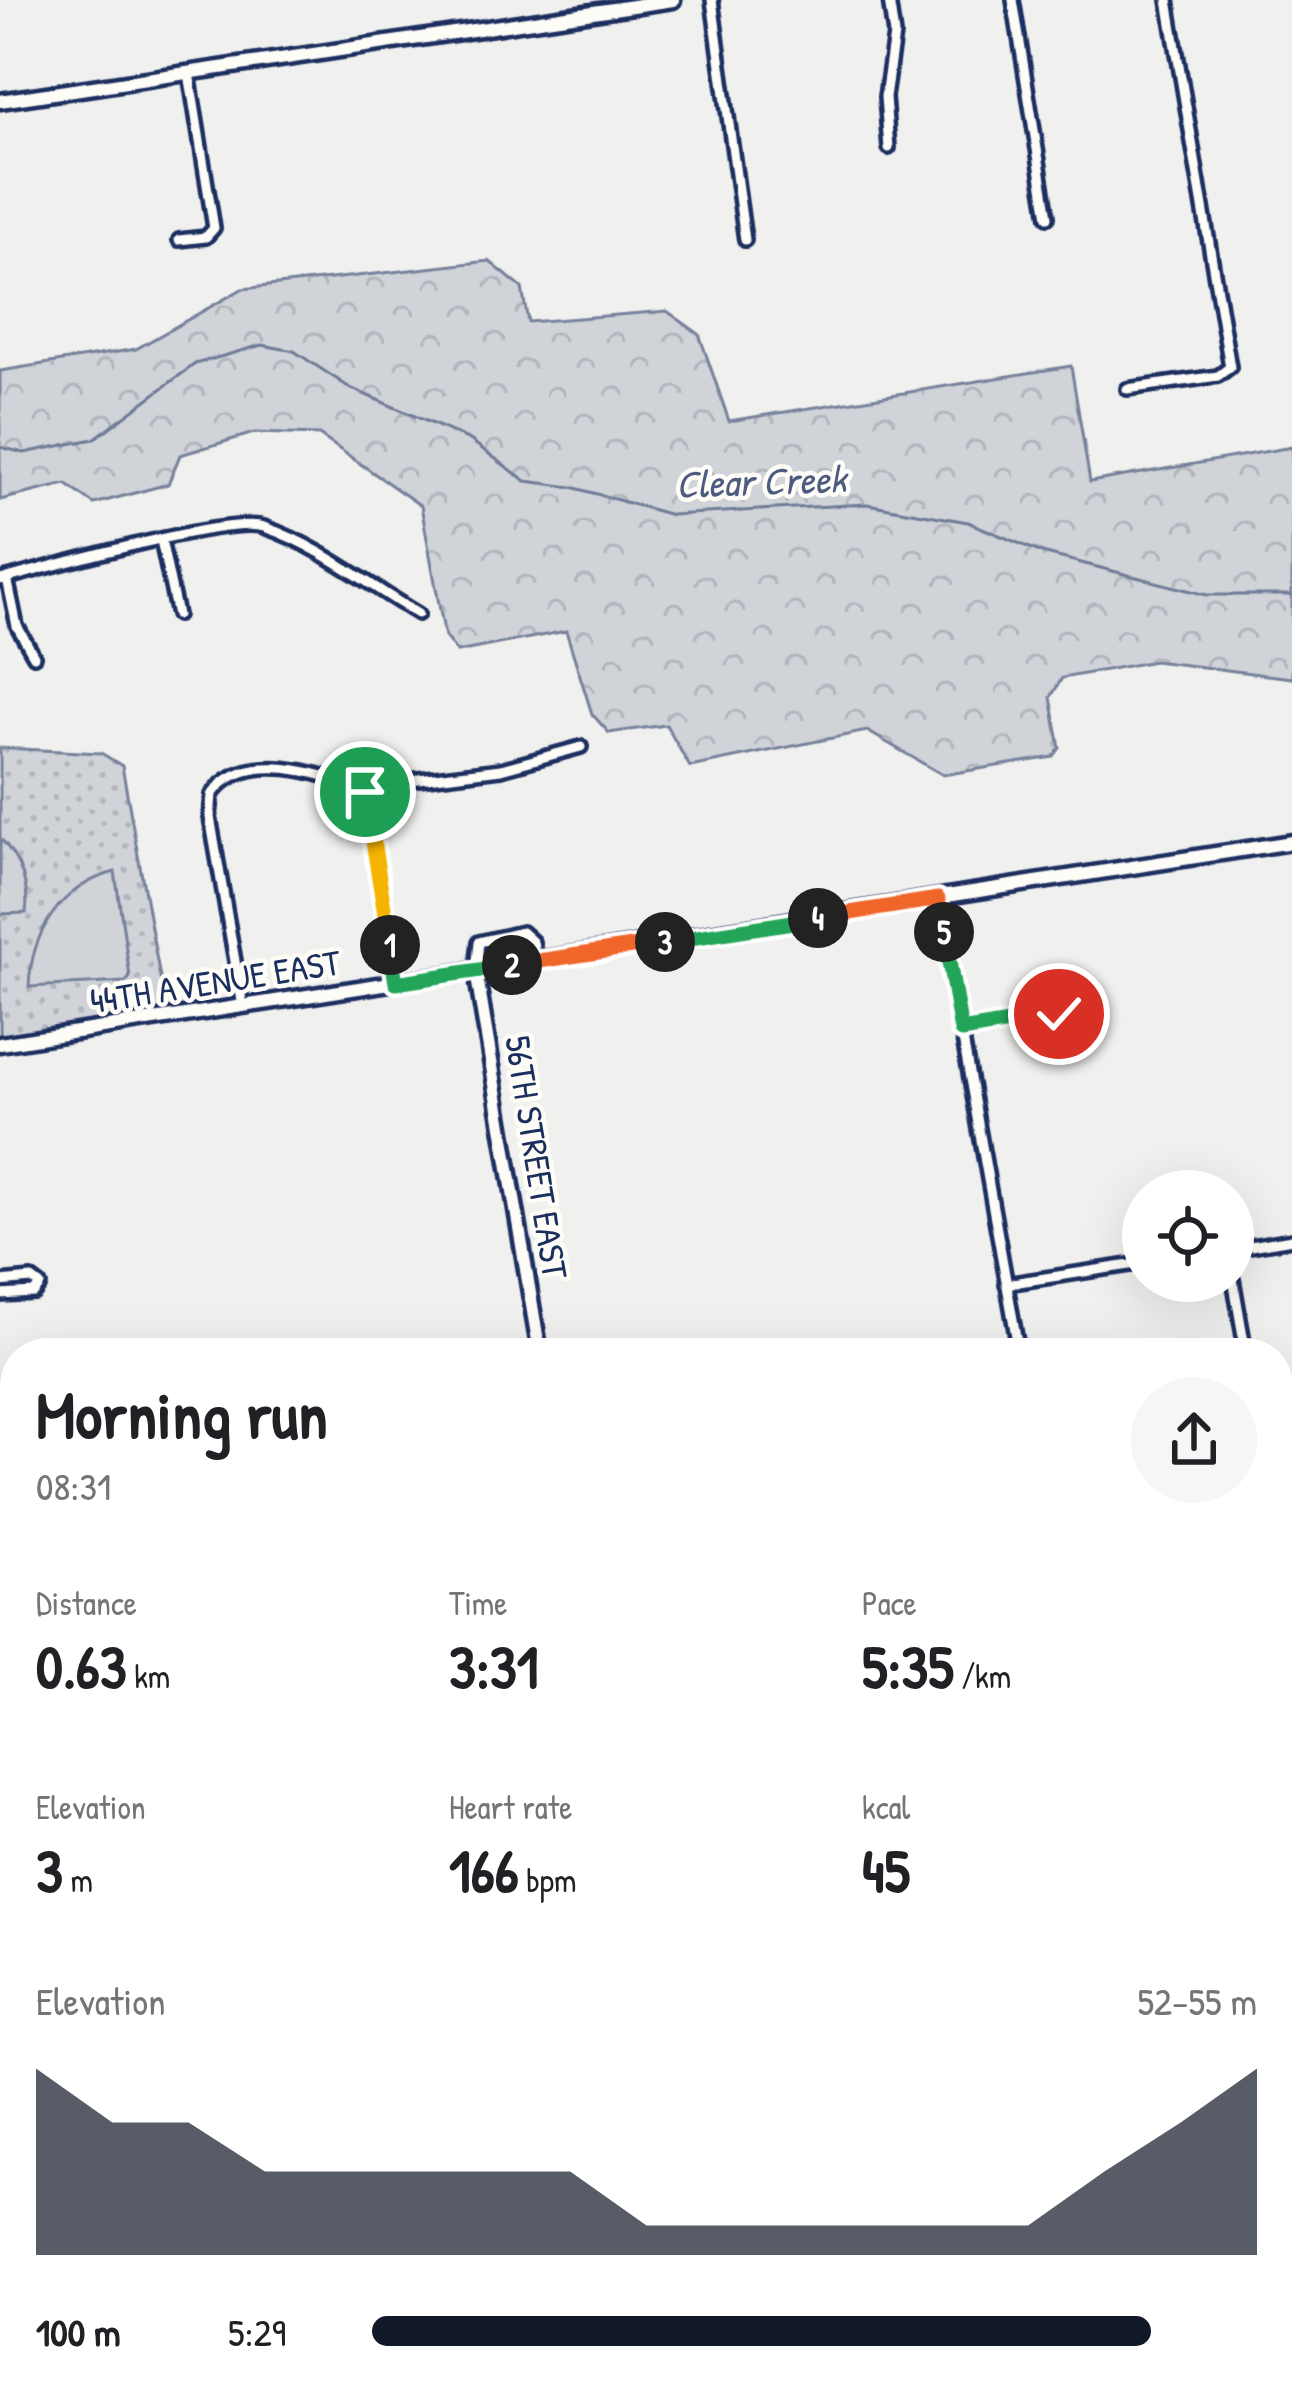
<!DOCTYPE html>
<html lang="en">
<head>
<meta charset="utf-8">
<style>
	body { margin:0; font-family:"Patrick Hand",sans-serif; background:#f6f6f6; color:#202124; height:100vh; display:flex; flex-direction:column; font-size:45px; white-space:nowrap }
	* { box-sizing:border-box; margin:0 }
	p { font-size:39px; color:#757577 }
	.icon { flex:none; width:66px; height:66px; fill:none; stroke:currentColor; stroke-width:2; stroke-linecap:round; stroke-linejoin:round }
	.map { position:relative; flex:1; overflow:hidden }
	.sheet { position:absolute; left:0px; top:1338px; width:1293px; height:1065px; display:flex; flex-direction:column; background:#fff; border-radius:48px 48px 0 0; box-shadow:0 12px 48px #0002 }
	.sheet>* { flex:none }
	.buttons { position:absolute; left:1122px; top:1170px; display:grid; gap:24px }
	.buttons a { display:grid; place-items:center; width:132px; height:132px; border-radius:50%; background:#fff; box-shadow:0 12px 48px #0002; font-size:60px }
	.pin { position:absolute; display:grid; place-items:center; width:102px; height:102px; color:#fff; margin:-51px; border:6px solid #fff; border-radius:50%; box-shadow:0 3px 12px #0007 }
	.km { position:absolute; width:60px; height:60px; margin:-30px; border-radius:50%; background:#222; color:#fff; font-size:33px; line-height:60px; text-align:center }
	.round { display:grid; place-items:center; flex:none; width:126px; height:126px; border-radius:63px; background:#f6f6f6 }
	.overview { display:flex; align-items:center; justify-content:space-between; height:204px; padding:0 36px }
	h1 { font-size:66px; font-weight:700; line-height:90px }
	.figures { display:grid; grid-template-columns:repeat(3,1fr); gap:18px; height:204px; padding:12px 36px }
	.figures div { display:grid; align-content:center }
	.figures b { font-size:60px; font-weight:700 }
	.figures small { font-size:33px; font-weight:400 }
	.figures p { font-size:33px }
	.chart { height:336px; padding:24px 36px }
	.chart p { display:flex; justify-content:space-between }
	.chart svg { width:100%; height:216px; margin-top:12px; fill:#111827; opacity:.7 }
	ul { padding:0 36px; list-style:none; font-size:39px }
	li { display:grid; grid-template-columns:192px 144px 1fr; align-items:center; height:90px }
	li i { height:30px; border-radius:15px; background:#111827 }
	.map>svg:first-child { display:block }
	.grass { fill:url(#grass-dots); stroke:#76819b; stroke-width:3 }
	.forest { fill:url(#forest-crowns); stroke:#76819b; stroke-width:3 }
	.pitch { fill:#d0d3d8; stroke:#76819b; stroke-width:3 }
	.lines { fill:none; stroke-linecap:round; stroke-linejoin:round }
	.stream { stroke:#6f7b97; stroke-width:3 }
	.street-casing { stroke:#1b2f5e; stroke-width:18 }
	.secondary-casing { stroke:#1b2f5e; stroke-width:21 }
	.street { stroke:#fdfcf7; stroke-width:9 }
	.secondary { stroke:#fdfcf7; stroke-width:12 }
	.rail-casing { stroke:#1b2f5e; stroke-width:8 }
	.rail { stroke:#fdfcf7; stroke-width:3; stroke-dasharray:9; stroke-linecap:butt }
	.split-1-casing { stroke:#fff; stroke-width:24 }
	.split-2-casing { stroke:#fff; stroke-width:24 }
	.split-3-casing { stroke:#fff; stroke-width:24 }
	.split-4-casing { stroke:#fff; stroke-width:24 }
	.split-5-casing { stroke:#fff; stroke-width:24 }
	.split-6-casing { stroke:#fff; stroke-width:24 }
	.split-7-casing { stroke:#fff; stroke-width:24 }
	.split-1 { stroke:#f5b400; stroke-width:15 }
	.split-2 { stroke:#22a559; stroke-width:15 }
	.split-3 { stroke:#f0652b; stroke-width:15 }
	.split-4 { stroke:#22a559; stroke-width:15 }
	.split-5 { stroke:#f0652b; stroke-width:15 }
	.split-6 { stroke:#22a559; stroke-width:15 }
	.split-7 { stroke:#f5b400; stroke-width:15 }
	.labels { text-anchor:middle; stroke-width:9; stroke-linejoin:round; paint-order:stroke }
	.street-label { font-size:36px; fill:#1b2f5e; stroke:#fdfcf7 }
	.water-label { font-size:39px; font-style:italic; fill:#4c5b7f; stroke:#fdfcf7 }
</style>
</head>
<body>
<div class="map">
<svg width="1292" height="2402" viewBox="0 0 1292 2402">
	<defs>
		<pattern id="grass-dots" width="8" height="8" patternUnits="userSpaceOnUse" patternTransform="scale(3)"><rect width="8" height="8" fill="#d0d3d8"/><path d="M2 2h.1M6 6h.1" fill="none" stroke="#b2b5bc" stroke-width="1.8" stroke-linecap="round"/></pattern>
		<pattern id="forest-crowns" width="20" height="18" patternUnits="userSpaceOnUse" patternTransform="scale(3)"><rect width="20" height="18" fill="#d0d3d8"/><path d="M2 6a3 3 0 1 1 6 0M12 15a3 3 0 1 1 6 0" fill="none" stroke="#b2b5bc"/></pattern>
	</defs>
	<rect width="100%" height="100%" fill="#f0f0ee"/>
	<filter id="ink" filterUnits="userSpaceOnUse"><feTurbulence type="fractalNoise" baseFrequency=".00833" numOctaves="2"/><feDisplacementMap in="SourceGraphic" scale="24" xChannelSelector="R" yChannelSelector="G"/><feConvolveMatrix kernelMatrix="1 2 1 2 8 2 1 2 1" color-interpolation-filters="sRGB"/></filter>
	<g filter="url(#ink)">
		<!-- grass -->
		<path class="grass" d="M 0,748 L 101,753 L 122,766 L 166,1011 L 0,1038 Z"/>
		<!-- forest -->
		<path class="forest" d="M 489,261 L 522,288 L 528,322 L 667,311 L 699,334 L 729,421 L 1071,366 L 1090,482 L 1292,447 L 1292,678 L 1154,661 L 1062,678 L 1051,697 L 1060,748 L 1053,757 L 943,775 L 867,731 L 690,767 L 666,725 L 609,733 L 592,714 L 566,631 L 457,652 L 445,637 L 421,506 L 319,435 L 254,433 L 180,455 L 168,484 L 94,504 L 66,484 L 0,500 L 0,371 L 136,349 L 242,289 Z
			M 1292,1711 L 1292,1885 L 1290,1886 L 1278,1821 L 1278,1716 Z
			M 15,1948 L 15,2124 C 9,2081 0,1982 15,1948 Z
			M 15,2135 L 15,2333 L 0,2331 L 0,2148 Z
			M 0,2370 L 15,2370 L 15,2388 L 456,2388 L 456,2402 L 0,2402 Z
			M 625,2388 L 722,2388 L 733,2402 L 621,2402 Z
			M 834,2388 L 927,2388 L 934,2402 L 830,2402 Z"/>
		<!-- pitch -->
		<path class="pitch" d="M 0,838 C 19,859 30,885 26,913 L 0,914 Z
			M 115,872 L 130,977 L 126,982 L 29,987 C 31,933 60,886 115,872 Z"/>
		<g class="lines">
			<!-- stream -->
			<path class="stream" d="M 0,447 L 24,453 L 94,439 L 195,364 L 262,345 L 294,351 L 350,388 L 470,440 L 526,481 L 572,487 L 671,515 L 867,504 L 968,522 L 1042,553 L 1207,595 L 1292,595"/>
			<defs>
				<path id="street" d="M 712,0 L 745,240
					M 889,0 L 894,35 L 885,97 L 889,148
					M 1013,0 L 1048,217
					M 179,240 L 206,237 L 214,228 L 189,73
					M 1127,389 L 1218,376 L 1230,367 L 1168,0
					M 161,540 L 177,615
					M 7,578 L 17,626 L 34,656
					M 0,580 C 46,568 229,515 264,527 C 318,545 369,585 418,614
					M 365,792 L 394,782 L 501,769 L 581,747
					M 365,792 L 396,983
					M 938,899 L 1019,1353
					M 476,971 L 479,942 L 522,932 L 533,942 L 537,961
					M 243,1007 L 210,817 L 212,795 C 244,747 324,773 365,792
					M 961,1031 L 1059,1014
					M 1233,1249 L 1292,1239
					M 1233,1279 L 1246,1353
					M 0,1282 L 32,1279 L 40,1285 L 34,1293 L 0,1295
					M 1006,1284 L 1143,1263
					M 1278,1458 L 1292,1457
					M 0,1589 L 15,1663"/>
				<path id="secondary" d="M 0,101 L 673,0
					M 476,971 L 540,1353
					M 0,1044 L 1292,842
					M 0,1677 L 15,1674
					M 1278,1922 L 1292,1913
					M 1278,1940 L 1292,1947
					M 0,2352 L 15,2353
					M 469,2402 L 474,2388"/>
			</defs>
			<!-- street casing -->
			<use href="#street" class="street-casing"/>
			<!-- secondary casing -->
			<use href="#secondary" class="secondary-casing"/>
			<!-- street -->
			<use href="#street" class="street"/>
			<!-- secondary -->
			<use href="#secondary" class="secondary"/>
			<defs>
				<path id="rail" d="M 1278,2166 L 1292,2148
					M 1081,2402 L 1092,2388"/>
			</defs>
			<!-- rail casing -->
			<use href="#rail" class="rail-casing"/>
			<!-- rail -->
			<use href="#rail" class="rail"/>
		</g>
	</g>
	<g class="lines" filter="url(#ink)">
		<defs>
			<path id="split-1" d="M 365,792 L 390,945"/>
			<path id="split-2" d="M 390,945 L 396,983 L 512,965"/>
			<path id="split-3" d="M 512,965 L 665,942"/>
			<path id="split-4" d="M 665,942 L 818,918"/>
			<path id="split-5" d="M 818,918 L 938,899 L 944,932"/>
			<path id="split-6" d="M 944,932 L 961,1031 L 1015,1022"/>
			<path id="split-7" d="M 1015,1022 L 1059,1014"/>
		</defs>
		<!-- split-1 casing -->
		<use href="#split-1" class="split-1-casing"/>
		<!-- split-2 casing -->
		<use href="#split-2" class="split-2-casing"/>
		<!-- split-3 casing -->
		<use href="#split-3" class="split-3-casing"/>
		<!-- split-4 casing -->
		<use href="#split-4" class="split-4-casing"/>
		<!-- split-5 casing -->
		<use href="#split-5" class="split-5-casing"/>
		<!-- split-6 casing -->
		<use href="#split-6" class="split-6-casing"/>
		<!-- split-7 casing -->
		<use href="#split-7" class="split-7-casing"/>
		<!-- split-1 -->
		<use href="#split-1" class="split-1"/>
		<!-- split-2 -->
		<use href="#split-2" class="split-2"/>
		<!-- split-3 -->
		<use href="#split-3" class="split-3"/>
		<!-- split-4 -->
		<use href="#split-4" class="split-4"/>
		<!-- split-5 -->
		<use href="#split-5" class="split-5"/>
		<!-- split-6 -->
		<use href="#split-6" class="split-6"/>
		<!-- split-7 -->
		<use href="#split-7" class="split-7"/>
	</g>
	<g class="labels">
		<!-- street labels -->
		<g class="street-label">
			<text transform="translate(215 981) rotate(-9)" y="13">44TH AVENUE EAST</text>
			<text transform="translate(537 1157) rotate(81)" y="13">56TH STREET EAST</text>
		</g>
		<!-- water labels -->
		<g class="water-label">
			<text transform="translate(761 481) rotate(-2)" y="14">Clear Creek</text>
		</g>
	</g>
</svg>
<div class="buttons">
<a><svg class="icon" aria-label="locate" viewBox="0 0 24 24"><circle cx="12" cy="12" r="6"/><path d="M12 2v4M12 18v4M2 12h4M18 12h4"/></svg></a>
</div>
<div class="pin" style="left:365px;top:792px;background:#1e9e55"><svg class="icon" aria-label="arrive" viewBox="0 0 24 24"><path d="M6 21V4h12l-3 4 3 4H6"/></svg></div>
<div class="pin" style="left:1059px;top:1014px;background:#d93025"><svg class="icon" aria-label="check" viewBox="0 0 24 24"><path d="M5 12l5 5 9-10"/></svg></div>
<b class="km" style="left:390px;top:945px">1</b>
<b class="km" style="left:512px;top:965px">2</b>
<b class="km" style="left:665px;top:942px">3</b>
<b class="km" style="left:818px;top:918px">4</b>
<b class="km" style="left:944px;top:932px">5</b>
<section class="sheet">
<div class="overview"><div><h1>Morning run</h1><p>08:31</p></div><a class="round"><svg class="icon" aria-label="share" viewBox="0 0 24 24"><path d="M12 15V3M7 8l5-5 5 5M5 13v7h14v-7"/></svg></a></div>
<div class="figures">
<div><p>Distance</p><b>0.63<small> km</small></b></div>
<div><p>Time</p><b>3:31</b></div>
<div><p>Pace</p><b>5:35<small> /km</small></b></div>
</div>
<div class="figures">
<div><p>Elevation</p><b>3<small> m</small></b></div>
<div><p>Heart rate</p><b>166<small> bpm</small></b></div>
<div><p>kcal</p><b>45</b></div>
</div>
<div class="chart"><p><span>Elevation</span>52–55 m</p>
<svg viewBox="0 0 160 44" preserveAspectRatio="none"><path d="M0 44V6L10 17L20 17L30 27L40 27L50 27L60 27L70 27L80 38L90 38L100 38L110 38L120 38L130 38L140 27L150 17L160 6V44z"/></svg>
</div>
<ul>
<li><b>100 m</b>5:29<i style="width:88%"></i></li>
</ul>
</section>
</div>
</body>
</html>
